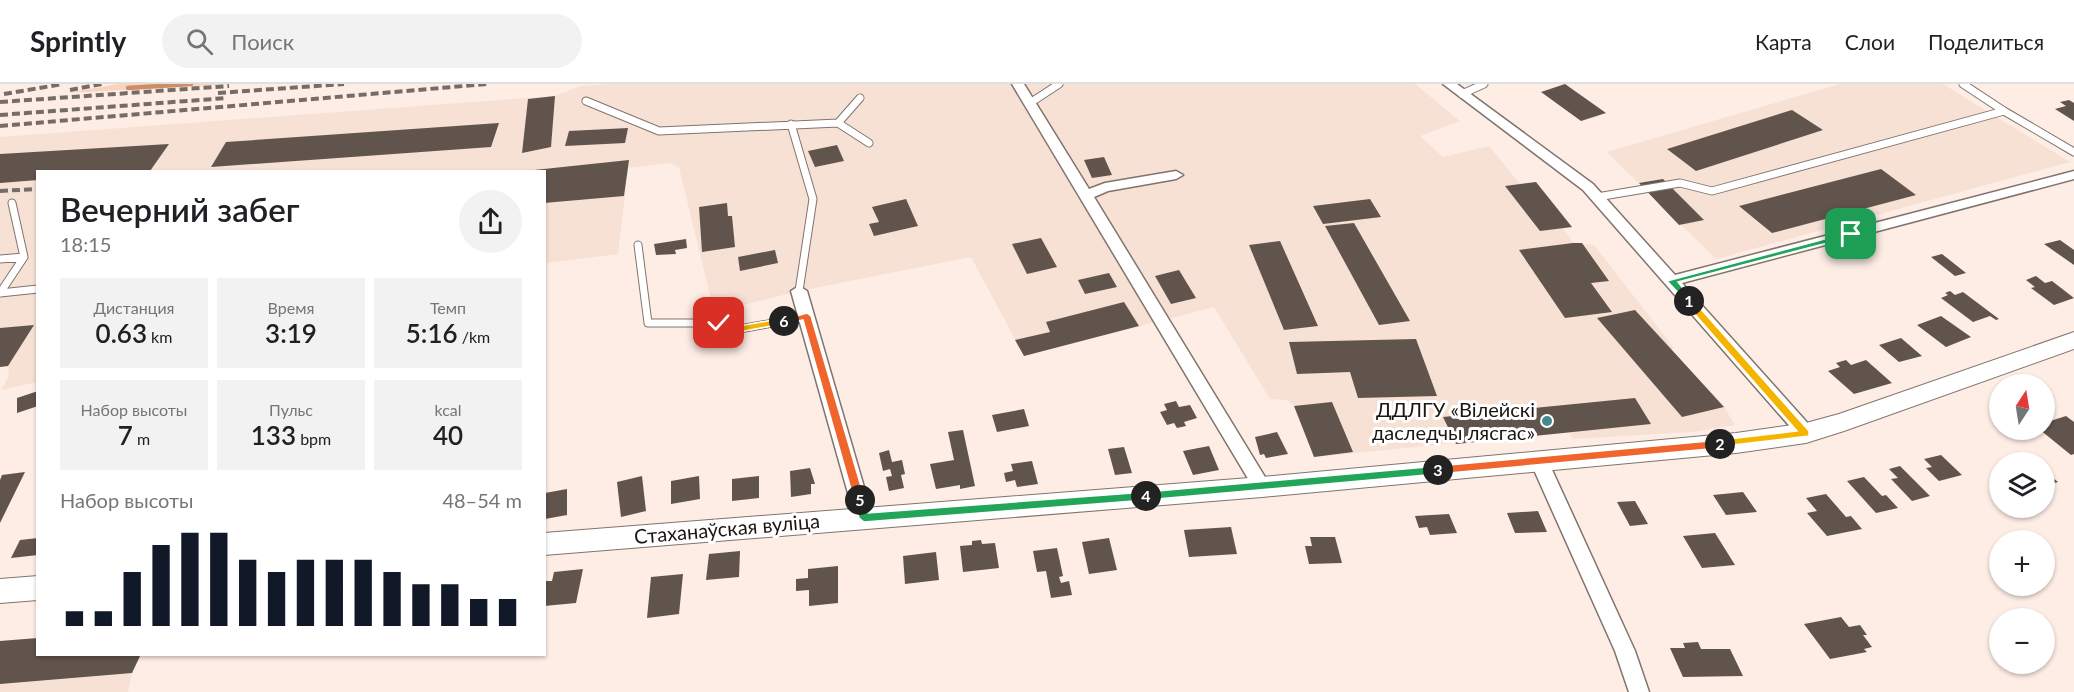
<!DOCTYPE html>
<html lang="ru">
<head>
<meta charset="utf-8">
<style>
	body { margin:0; font-family:Lato,sans-serif; background:#f2f2f2; color:#202124; height:100vh; display:flex; flex-direction:column; font-size:22px; white-space:nowrap }
	* { box-sizing:border-box; margin:0 }
	p { font-size:20px; color:#757577 }
	.icon { flex:none; width:33px; height:33px; fill:none; stroke:currentColor; stroke-width:2; stroke-linecap:round; stroke-linejoin:round }
	.map { position:relative; flex:1; overflow:hidden }
	.sheet { position:absolute; left:36px; top:86px; width:510px; height:486px; display:flex; flex-direction:column; background:#fff; border-radius:0px; box-shadow:0 2px 4px #0004 }
	.sheet>* { flex:none }
	.needle { width:39px; rotate:12deg }
	.tools { position:absolute; left:1989px; top:290px; display:grid; gap:12px }
	.tools a { display:grid; place-items:center; width:66px; height:66px; border-radius:50%; background:#fff; box-shadow:0 2px 4px #0004; font-size:30px }
	.pin { position:absolute; display:grid; place-items:center; width:51px; height:51px; color:#fff; margin:-26px; border-radius:12px; box-shadow:0 3px 9px #0006 }
	.km { position:absolute; width:30px; height:30px; margin:-15px; border-radius:50%; background:#222; color:#fff; font-size:16px; line-height:30px; text-align:center }
	.round { display:grid; place-items:center; flex:none; width:63px; height:63px; border-radius:32px; background:#f2f2f2 }
	.head { display:flex; align-items:center; justify-content:space-between; height:102px; padding:0 24px }
	h1 { font-size:33px; font-weight:600; line-height:45px }
	.figures { display:grid; grid-template-columns:repeat(3,1fr); gap:9px; height:102px; padding:6px 24px }
	.figures div { display:grid; align-content:center; border-radius:0px; background:#f2f2f2; text-align:center }
	.figures b { font-size:26px; font-weight:600 }
	.figures small { font-size:16px; font-weight:400 }
	.figures p { font-size:16px }
	.chart { height:168px; padding:12px 24px }
	.chart p { display:flex; justify-content:space-between }
	.chart svg { width:100%; height:108px; margin-top:6px; stroke:#111827; stroke-width:6 }
	header { display:flex; align-items:center; gap:36px; box-sizing:border-box; height:84px; padding:0 30px; background:#fff; border-bottom:2px solid #e0e0e0 }
	header strong { font-size:28px }
	nav { display:flex; gap:33px; margin-inline-start:auto; font-size:21px }
	.search { width:420px; height:54px; background:#f2f2f2; display:flex; align-items:center; gap:15px; box-sizing:border-box; padding:0 21px; border-radius:33px; color:#757577; font-size:22px }
	.map>svg:first-child { display:block }
	.built { fill:#f7e0d4 }
	.green { fill:#fad3bd }
	.lines { fill:none; stroke-linecap:round; stroke-linejoin:round }
	.stream { stroke:#cd8d67; stroke-width:4.5 }
	.building { fill:#61544d }
	.lane-casing { stroke:#81746c; stroke-width:9 }
	.street-casing { stroke:#81746c; stroke-width:3 }
	.secondary-casing { stroke:#81746c; stroke-width:2 }
	.lane { stroke:#fff; stroke-width:7 }
	.street { fill:#fff; fill-rule:evenodd }
	.secondary { fill:#fff; fill-rule:evenodd }
	.rail { stroke:#766c67; stroke-width:4; stroke-dasharray:8 4; stroke-linecap:butt }
	.split-1 { fill:#22a559; stroke:#fff; stroke-width:1.5 }
	.split-2 { fill:#f5b400; stroke:#fff; stroke-width:1.5 }
	.split-3 { fill:#f0652b; stroke:#fff; stroke-width:1.5 }
	.split-4 { fill:#22a559; stroke:#fff; stroke-width:1.5 }
	.split-5 { fill:#22a559; stroke:#fff; stroke-width:1.5 }
	.split-6 { fill:#f0652b; stroke:#fff; stroke-width:1.5 }
	.split-7 { fill:#f5b400; stroke:#fff; stroke-width:1.5 }
	.poi-dot { fill:#428a8e; stroke:#fff; stroke-width:2 }
	.labels { text-anchor:middle; stroke-width:6; stroke-linejoin:round; paint-order:stroke }
	.poi-label { font-size:20px; fill:#1c1613; stroke:#fff; text-anchor:end }
	.street-label { font-size:20px; fill:#1c1613; stroke:#fff }
</style>
</head>
<body>
<header>
<strong>Sprintly</strong>
<div class="search"><svg class="icon" aria-label="search" viewBox="0 0 24 24"><circle cx="10" cy="10" r="6"/><path d="M15 15l6 6"/></svg>Поиск</div>
<nav><a>Карта</a><a>Слои</a><a>Поделиться</a></nav>
</header>
<div class="map">
<svg width="2074" height="608" viewBox="0 0 2074 608">
	<rect width="100%" height="100%" fill="#fdede5"/>
	<!-- built -->
	<path class="built" d="M 610,0 L 1415,0 L 1460,37 L 1420,52 L 1443,73 L 1489,62 L 1520,100 L 1536,98 L 1572,143 L 1563,144 L 1573,159 L 1594,161 L 1674,264 L 1671,265 L 1724,323 L 1735,341 L 1692,348 L 1572,355 L 1570,348 L 1314,373 L 1294,322 L 1287,316 L 1270,315 L 1214,223 L 1024,272 L 971,173 L 799,207 L 714,228 L 679,83 L 668,79 L 628,84 L 618,170 L 545,179 L 544,87 L 38,87 L 37,298 L 1,306 L 9,292 L 8,282 L 0,283 L 0,53 L 555,12 L 581,2 Z
		M 1840,0 L 1943,0 L 2070,78 L 1716,175 L 1607,68 Z
		M 37,554 L 38,570 L 141,570 L 132,589 L 128,608 L 0,608 L 0,557 Z"/>
	<!-- green -->
	<path class="green" d="M 118,0 L 230,0 L 68,9 Z"/>
	<g class="lines">
		<!-- stream -->
		<path class="stream" d="M 128,4 L 191,0"/>
	</g>
	<!-- building -->
	<path class="building" d="M 1565,0 L 1606,29 L 1581,37 L 1541,8 Z
		M 555,12 L 551,63 L 522,69 L 528,15 Z
		M 2069,16 L 2074,19 L 2074,37 L 2055,25 L 2066,22 L 2060,18 Z
		M 1792,26 L 1823,46 L 1696,87 L 1667,65 Z
		M 499,39 L 491,63 L 211,83 L 226,58 Z
		M 628,44 L 625,59 L 565,62 L 569,47 Z
		M 169,60 L 150,87 L 38,87 L 38,96 L 0,99 L 0,70 Z
		M 837,61 L 844,77 L 815,83 L 808,67 Z
		M 1104,73 L 1112,91 L 1092,94 L 1084,76 Z
		M 629,76 L 624,112 L 544,119 L 544,87 L 525,87 Z
		M 1881,85 L 1916,111 L 1772,149 L 1739,122 Z
		M 1663,95 L 1704,136 L 1679,141 L 1639,99 Z
		M 1536,98 L 1572,143 L 1540,147 L 1505,102 Z
		M 906,115 L 918,142 L 874,152 L 869,140 L 879,138 L 872,123 Z
		M 1370,115 L 1381,133 L 1323,140 L 1313,122 Z
		M 727,119 L 728,132 L 732,132 L 735,163 L 702,168 L 699,123 Z
		M 1354,139 L 1410,237 L 1379,241 L 1325,142 Z
		M 1041,154 L 1057,183 L 1027,190 L 1012,160 Z
		M 686,155 L 687,164 L 675,166 L 676,170 L 656,171 L 654,160 Z
		M 2060,156 L 2074,166 L 2074,181 L 2044,160 Z
		M 1280,157 L 1318,242 L 1284,246 L 1249,161 Z
		M 1573,159 L 1582,159 L 1609,197 L 1591,199 L 1612,228 L 1565,234 L 1519,166 Z
		M 775,166 L 778,179 L 740,187 L 738,173 Z
		M 1942,170 L 1966,189 L 1955,192 L 1931,173 Z
		M 1179,186 L 1196,214 L 1171,220 L 1155,192 Z
		M 1109,189 L 1117,203 L 1085,210 L 1078,196 Z
		M 2036,192 L 2045,199 L 2052,197 L 2074,214 L 2054,221 L 2031,204 L 2035,203 L 2026,196 Z
		M 1950,207 L 1955,211 L 1963,208 L 1999,235 L 1996,236 L 1990,232 L 1973,238 L 1941,214 L 1948,211 L 1945,209 Z
		M 1124,218 L 1139,242 L 1024,272 L 1015,256 L 1050,248 L 1046,238 Z
		M 1635,226 L 1671,265 L 1724,323 L 1682,333 L 1597,234 Z
		M 1941,232 L 1971,253 L 1946,263 L 1917,241 Z
		M 34,241 L 8,282 L 0,283 L 0,244 Z
		M 1901,254 L 1922,272 L 1899,278 L 1879,261 Z
		M 1416,255 L 1437,312 L 1358,314 L 1350,288 L 1297,290 L 1289,258 Z
		M 1846,276 L 1851,281 L 1866,276 L 1892,299 L 1854,310 L 1828,287 L 1840,283 L 1836,279 Z
		M 38,307 L 38,322 L 17,329 L 17,314 Z
		M 1635,314 L 1651,340 L 1456,360 L 1443,333 Z
		M 1176,317 L 1179,323 L 1190,321 L 1197,334 L 1184,338 L 1186,342 L 1177,344 L 1174,339 L 1167,341 L 1160,328 L 1167,326 L 1164,320 Z
		M 1332,318 L 1353,368 L 1314,373 L 1294,322 Z
		M 1024,325 L 1029,342 L 997,348 L 992,331 Z
		M 2066,332 L 2074,338 L 2074,370 L 2071,371 L 2039,345 L 2044,345 L 2044,339 Z
		M 963,346 L 975,402 L 960,405 L 960,401 L 936,405 L 930,380 L 954,376 L 948,348 Z
		M 1277,348 L 1288,370 L 1266,374 L 1264,370 L 1260,371 L 1255,353 Z
		M 1209,362 L 1219,386 L 1193,391 L 1183,367 Z
		M 1124,363 L 1132,389 L 1115,391 L 1108,365 Z
		M 889,366 L 892,378 L 902,376 L 905,390 L 901,391 L 904,404 L 889,407 L 886,393 L 892,392 L 890,385 L 883,387 L 879,369 Z
		M 1941,371 L 1962,391 L 1939,397 L 1926,384 L 1932,383 L 1924,375 Z
		M 1032,377 L 1038,400 L 1017,403 L 1015,396 L 1006,398 L 1004,389 L 1013,387 L 1011,380 Z
		M 1900,382 L 1930,412 L 1912,417 L 1891,395 L 1898,394 L 1889,385 Z
		M 810,384 L 815,400 L 811,400 L 811,410 L 791,413 L 790,387 Z
		M 2044,387 L 2058,398 L 2044,402 Z
		M 25,388 L 0,439 L 0,396 L 2,391 Z
		M 642,392 L 646,427 L 621,433 L 617,398 Z
		M 699,392 L 700,415 L 671,420 L 671,397 Z
		M 759,392 L 759,414 L 732,417 L 732,395 Z
		M 1864,393 L 1882,412 L 1886,411 L 1898,424 L 1876,429 L 1847,397 Z
		M 567,405 L 567,431 L 545,435 L 545,409 Z
		M 1743,408 L 1757,428 L 1726,431 L 1713,411 Z
		M 1826,410 L 1846,433 L 1851,432 L 1862,445 L 1827,452 L 1807,429 L 1817,427 L 1806,414 Z
		M 1635,417 L 1648,440 L 1630,442 L 1617,418 Z
		M 1538,427 L 1547,448 L 1515,449 L 1507,429 Z
		M 1449,430 L 1457,449 L 1430,451 L 1427,443 L 1419,444 L 1415,432 Z
		M 1231,443 L 1237,470 L 1189,473 L 1184,446 Z
		M 1715,449 L 1735,481 L 1702,484 L 1683,452 Z
		M 1310,453 L 1335,453 L 1342,479 L 1309,480 L 1305,462 L 1312,462 Z
		M 38,454 L 38,471 L 11,474 L 20,456 Z
		M 1109,454 L 1117,486 L 1089,490 L 1082,458 Z
		M 981,456 L 982,460 L 995,459 L 999,484 L 963,488 L 960,462 L 972,461 L 972,457 Z
		M 1057,464 L 1063,492 L 1059,493 L 1061,499 L 1069,497 L 1072,511 L 1051,514 L 1046,487 L 1037,488 L 1033,467 Z
		M 740,467 L 739,493 L 706,496 L 709,470 Z
		M 936,468 L 939,496 L 905,500 L 903,472 Z
		M 838,482 L 838,519 L 809,522 L 809,506 L 796,507 L 796,495 L 808,494 L 808,485 Z
		M 583,485 L 576,519 L 544,522 L 544,497 L 552,497 L 554,488 Z
		M 683,490 L 679,530 L 647,534 L 651,493 Z
		M 1841,533 L 1849,543 L 1860,541 L 1867,551 L 1863,551 L 1872,563 L 1864,565 L 1867,568 L 1830,575 L 1804,540 Z
		M 38,554 L 38,570 L 141,570 L 132,589 L 0,600 L 0,557 Z
		M 1698,558 L 1701,565 L 1730,565 L 1743,592 L 1683,593 L 1670,564 L 1685,564 L 1683,559 Z"/>
	<g class="lines">
		<defs>
			<path id="lane" d="M 1963,0 L 2004,27
				M 1462,10 L 1484,0
				M 586,17 L 659,47 L 838,39 L 869,59
				M 1030,19 L 1059,0
				M 838,39 L 860,14
				M 791,40 L 813,115 L 799,207
				M 1597,113 L 1680,99 L 1712,107 L 2004,27 L 2074,68
				M 12,119 L 24,173
				M 638,161 L 648,239 L 719,239 L 722,245 L 734,246 L 807,233
				M 0,175 L 24,173 L 0,209
				M 0,209 L 38,205"/>
			<path id="street" d="M 1012,0 L 1024,0 L 1089,105 L 1105,99 L 1176,87 L 1183,91 L 1176,95 L 1108,107 L 1094,113 L 1268,398 L 1271,403 L 1268,408 L 1262,410 L 1256,408 Z
				M 1443,0 L 1457,0 L 1593,100 L 1675,191 L 2074,87 L 2074,95 L 1682,199 L 1812,344 L 1815,349 L 1812,354 L 1800,354 L 1583,106 Z
				M 799,202 L 807,207 L 873,434 L 870,439 L 864,441 L 858,439 L 855,434 L 791,207 Z
				M 1539,370 L 1545,372 L 1548,377 L 1635,567 L 1649,608 L 1629,608 L 1615,567 L 1530,377 L 1533,372 Z"/>
			<path id="secondary" d="M 2074,248 L 2074,265 L 1844,347 L 1806,359 L 1736,369 L 1262,413 L 544,471 L 544,449 L 1262,393 L 1736,349 L 1806,339 L 1839,330 Z
				M 38,492 L 38,516 L 0,519 L 0,495 Z"/>
		</defs>
		<!-- lane casing -->
		<use href="#lane" class="lane-casing"/>
		<!-- street casing -->
		<use href="#street" class="street-casing"/>
		<!-- secondary casing -->
		<use href="#secondary" class="secondary-casing"/>
		<!-- lane -->
		<use href="#lane" class="lane"/>
		<!-- street -->
		<use href="#street" class="street"/>
		<!-- secondary -->
		<use href="#secondary" class="secondary"/>
		<!-- rail -->
		<path class="rail" d="M 70,6 L 102,0
			M 218,9 L 344,0
			M 4,10 L 63,0
			M 0,18 L 229,2
			M 0,31 L 227,14
			M 0,42 L 487,0
			M 0,107 L 38,105"/>
	</g>
	<!-- split-1 -->
	<path class="split-1" d="M 1851,148 L 1854,148 L 1854,152 L 1678,198 L 1693,217 L 1689,220 L 1667,197 Z"/>
	<!-- split-2 -->
	<path class="split-2" d="M 1685,215 L 1692,215 L 1809,347 L 1809,352 L 1716,363 L 1715,360 L 1720,356 L 1797,347 L 1685,219 Z"/>
	<!-- split-3 -->
	<path class="split-3" d="M 1720,356 L 1725,360 L 1720,364 L 1438,390 L 1433,386 L 1438,382 Z"/>
	<!-- split-4 -->
	<path class="split-4" d="M 1438,382 L 1444,386 L 1438,390 L 1146,416 L 1140,412 L 1146,408 Z"/>
	<!-- split-5 -->
	<path class="split-5" d="M 1146,408 L 1151,412 L 1146,416 L 864,438 L 859,434 L 854,416 L 860,412 L 863,413 L 868,429 Z"/>
	<!-- split-6 -->
	<path class="split-6" d="M 807,229 L 811,232 L 865,416 L 860,421 L 854,416 L 803,236 L 784,240 L 779,237 Z"/>
	<!-- split-7 -->
	<path class="split-7" d="M 784,234 L 787,235 L 787,239 L 734,249 L 719,247 L 714,239 L 719,236 L 725,242 L 734,243 Z"/>
	<!-- markers -->
	<circle class="poi-dot" cx="1547" cy="337" r="6"/>
	<g class="labels">
		<!-- poi labels -->
		<g class="poi-label">
			<text x="1535" y="333">ДДЛГУ «Вілейскі<tspan x="1535" dy="23">даследчы лясгас»</tspan></text>
		</g>
		<!-- street labels -->
		<g class="street-label">
			<text transform="translate(727 445) rotate(-5)" y="7">Стаханаўская вуліца</text>
		</g>
	</g>
</svg>
<div class="tools">
<a><svg class="needle" viewBox="-14 -14 28 28"><path d="M0-13l5 13h-10z" fill="#e53935"/><path d="M0 13l5-13h-10z" fill="#757577"/></svg></a>
<a><svg class="icon" aria-label="layers" viewBox="0 0 24 24"><path d="M12 4l9 5-9 5-9-5zM3 14l9 5 9-5"/></svg></a>
<a>+</a>
<a>−</a>
</div>
<div class="pin" style="left:1851px;top:150px;background:#1e9e55"><svg class="icon" aria-label="arrive" viewBox="0 0 24 24"><path d="M6 21V4h12l-3 4 3 4H6"/></svg></div>
<div class="pin" style="left:719px;top:239px;background:#d93025"><svg class="icon" aria-label="check" viewBox="0 0 24 24"><path d="M5 12l5 5 9-10"/></svg></div>
<b class="km" style="left:1689px;top:217px">1</b>
<b class="km" style="left:1720px;top:360px">2</b>
<b class="km" style="left:1438px;top:386px">3</b>
<b class="km" style="left:1146px;top:412px">4</b>
<b class="km" style="left:860px;top:416px">5</b>
<b class="km" style="left:784px;top:237px">6</b>
<section class="sheet">
<div class="head"><div><h1>Вечерний забег</h1><p>18:15</p></div><a class="round"><svg class="icon" aria-label="share" viewBox="0 0 24 24"><path d="M12 15V3M7 8l5-5 5 5M5 13v7h14v-7"/></svg></a></div>
<div class="figures">
<div><p>Дистанция</p><b>0.63<small> km</small></b></div>
<div><p>Время</p><b>3:19</b></div>
<div><p>Темп</p><b>5:16<small> /km</small></b></div>
</div>
<div class="figures">
<div><p>Набор высоты</p><b>7<small> m</small></b></div>
<div><p>Пульс</p><b>133<small> bpm</small></b></div>
<div><p>kcal</p><b>40</b></div>
</div>
<div class="chart"><p><span>Набор высоты</span>48–54 m</p>
<svg viewBox="0 0 160 44" preserveAspectRatio="none"><path d="M5 44V38M15 44V38M25 44V22M35 44V11M45 44V6M55 44V6M65 44V17M75 44V22M85 44V17M95 44V17M105 44V17M115 44V22M125 44V27M135 44V27M145 44V33M155 44V33"/></svg>
</div>
</section>
</div>
</body>
</html>
